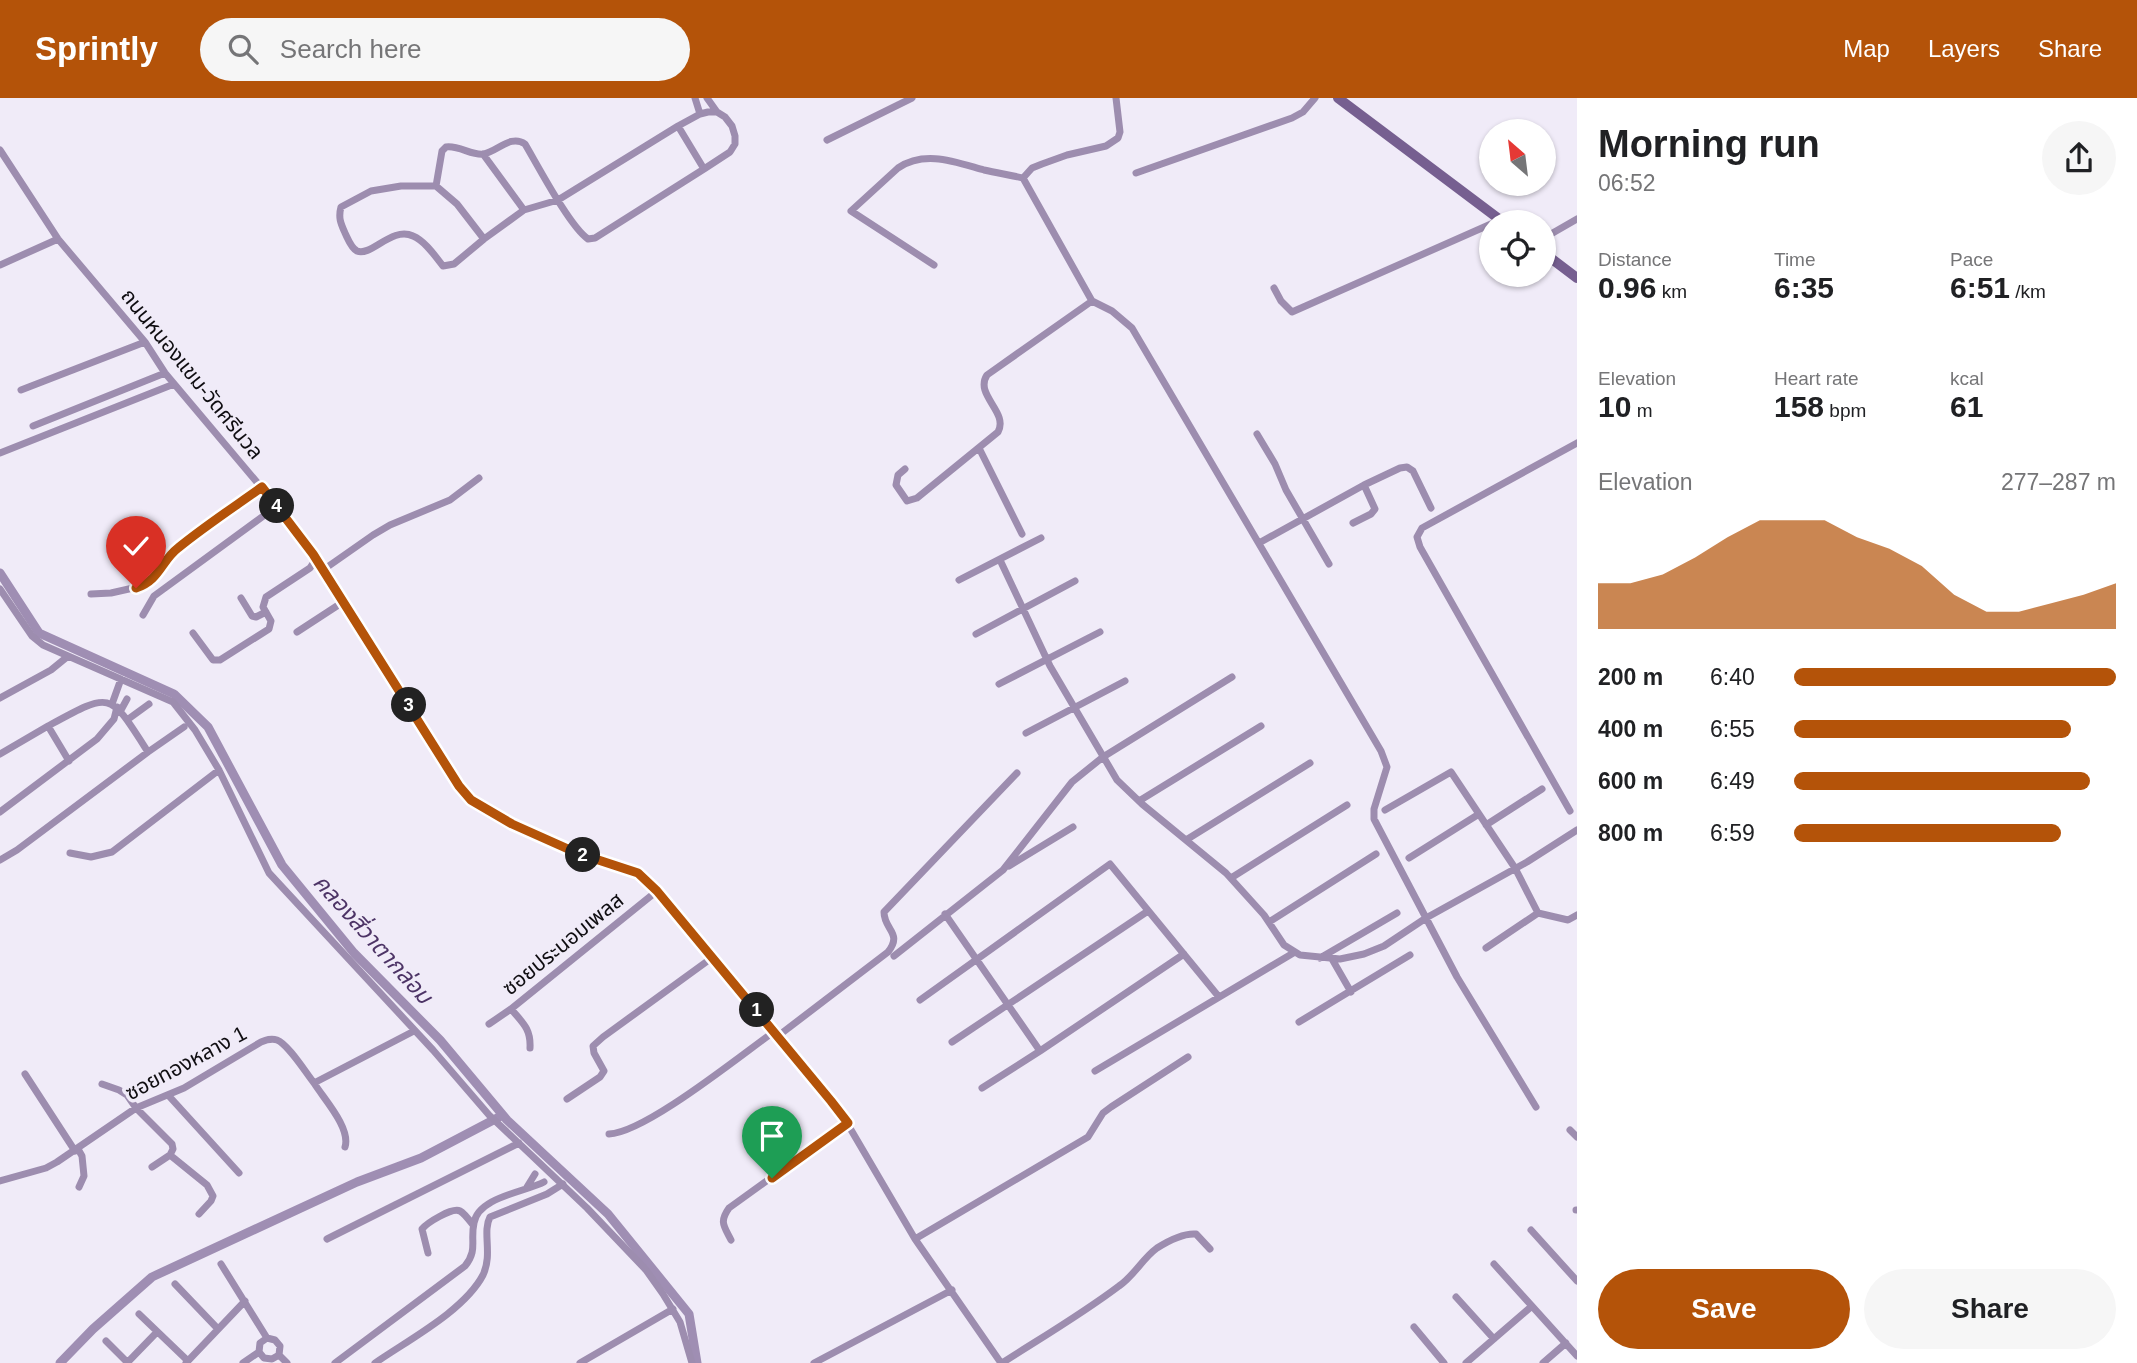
<!DOCTYPE html>
<html lang="en">
<head>
<meta charset="utf-8">
<style>
	body { margin:0; font-family:Helvetica,"Noto Sans Thai",sans-serif; background:#f6f6f6; color:#202124; height:100vh; display:flex; flex-direction:column; font-size:26px; white-space:nowrap }
	* { box-sizing:border-box; margin:0 }
	p { font-size:23px; color:#757577 }
	.icon { flex:none; width:38px; height:38px; fill:none; stroke:currentColor; stroke-width:2; stroke-linecap:round; stroke-linejoin:round }
	.map { position:relative; flex:1; overflow:hidden }
	.side { display:flex; flex-direction:column; background:#fff; width:560px }
	.side>* { flex:none }
	.needle { width:46px; rotate:332deg }
	.buttons { position:absolute; left:1479px; top:21px; display:grid; gap:14px }
	.buttons a { display:grid; place-items:center; width:77px; height:77px; border-radius:50%; background:#fff; box-shadow:0 2px 5px #0004; font-size:35px }
	.pin { position:absolute; display:grid; place-items:center; width:60px; height:60px; color:#fff; margin:-72px -30px; border-radius:50% 50% 50% 0; rotate:-45deg; box-shadow:0 0 7px #0007 }
	.pin .icon { rotate:45deg }
	.km { position:absolute; width:35px; height:35px; margin:-18px; border-radius:50%; background:#222; color:#fff; font-size:19px; line-height:35px; text-align:center }
	.round { display:grid; place-items:center; flex:none; width:74px; height:74px; border-radius:37px; background:#f6f6f6 }
	.head { display:flex; align-items:center; justify-content:space-between; height:119px; padding:0 21px }
	h1 { font-size:38px; font-weight:600; line-height:52px }
	.figures { display:grid; grid-template-columns:repeat(3,1fr); gap:10px; height:119px; padding:7px 21px }
	.figures div { display:grid; align-content:center }
	.figures b { font-size:30px; font-weight:600 }
	.figures small { font-size:19px; font-weight:400 }
	.figures p { font-size:19px }
	.chart { height:196px; padding:14px 21px }
	.chart p { display:flex; justify-content:space-between }
	.chart svg { width:100%; height:126px; margin-top:7px; fill:#b45309; opacity:.7 }
	.button { display:flex; gap:14px; margin-top:auto; padding:14px 21px }
	.button a { flex:1; height:80px; border-radius:42px; background:#b45309; color:#fff; font-size:28px; font-weight:600; line-height:80px; text-align:center }
	.button a+a { background:#f6f6f6; color:#202124 }
	ul { padding:0 21px; list-style:none; font-size:23px }
	li { display:grid; grid-template-columns:112px 84px 1fr; align-items:center; height:52px }
	li i { height:18px; border-radius:9px; background:#b45309 }
	header { display:flex; align-items:center; gap:42px; box-sizing:border-box; height:98px; padding:0 35px; background:#b45309; color:#fff }
	header strong { font-size:33px }
	nav { display:flex; gap:38px; margin-inline-start:auto; font-size:24px }
	.search { width:490px; height:63px; background:#f6f6f6; display:flex; align-items:center; gap:18px; box-sizing:border-box; padding:0 24px; border-radius:38px; color:#757577; font-size:26px }
	main { display:flex; flex:1; min-height:0 }
	.map>svg:first-child { display:block }
	.lines { fill:none; stroke-linecap:round; stroke-linejoin:round }
	.canal { stroke:#9f8eb3; stroke-width:9 }
	.minor { stroke:#9d8daf; stroke-width:7 }
	.secondary { stroke:#765f90; stroke-width:10 }
	.route-casing { stroke:#fff; stroke-width:14 }
	.route { stroke:#b45309; stroke-width:9 }
	.labels { text-anchor:middle; stroke-width:7; stroke-linejoin:round; paint-order:stroke }
	.street-label { font-size:21px; fill:#0f0d11; stroke:#f0ebf8 }
	.water-label { font-size:23px; font-style:italic; fill:#4d3466; stroke:#f0ebf8 }
</style>
</head>
<body>
<header>
<strong>Sprintly</strong>
<div class="search"><svg class="icon" aria-label="search" viewBox="0 0 24 24"><circle cx="10" cy="10" r="6"/><path d="M15 15l6 6"/></svg>Search here</div>
<nav><a>Map</a><a>Layers</a><a>Share</a></nav>
</header>
<main>
<div class="map">
<svg width="1577" height="1265" viewBox="0 0 1577 1265">
	<rect width="100%" height="100%" fill="#f0ebf8"/>
	<g class="lines">
		<!-- canal -->
		<path class="canal" d="M 0,475 L 39,535 L 174,596 L 208,629 L 282,767 L 354,855 L 440,942 L 507,1022 L 608,1116 L 689,1216 L 697,1265
			M 60,1265 L 93,1231 L 152,1179 L 357,1084 L 421,1060 L 501,1018"/>
		<!-- minor -->
		<path class="minor" d="M 695,0 L 700,16
			M 707,0 L 717,14
			M 827,42 L 912,0
			M 0,52 L 58,141 L 145,244 L 165,275 L 277,408 L 313,456 L 459,688 L 471,702 L 512,726 L 577,755 L 638,774 L 651,785 L 831,1003 L 847,1025 L 915,1141 L 1001,1265
			M 483,56 L 524,112
			M 1136,75 L 1292,20 L 1303,14 L 1315,0
			M 1023,80 L 1092,203 L 1112,213 L 1132,230 L 1381,653 L 1387,669 L 1374,711 L 1374,721 L 1457,879 L 1536,1009
			M 1023,80 L 1032,70 L 1042,66 L 1067,57 L 1106,48 L 1118,40 L 1120,34 L 1116,0
			M 436,88 L 442,53 L 446,49 C 459,47 472,58 484,56 C 498,53 511,36 525,46 C 538,68 570,129 588,141 L 595,140 L 704,71 L 678,28
			M 1544,140 L 1577,121
			M 484,141 L 454,166 L 443,168 C 435,158 425,143 413,138 C 392,128 371,159 357,153 C 351,150 348,141 345,135 C 341,126 338,120 341,109 L 371,93 L 401,88 L 436,88 L 457,106 L 484,141 L 524,112 L 558,102 L 678,28 L 700,16 L 708,14 L 717,14 L 725,19 L 732,28 L 735,38 L 735,46 L 730,54 L 704,71
			M 0,167 L 58,141
			M 934,167 L 851,113 L 898,70 C 925,52 955,64 984,72 C 997,75 1010,77 1023,80
			M 1274,190 L 1281,203 L 1292,214 L 1491,126
			M 21,292 L 145,244
			M 33,328 L 165,275
			M 1257,336 L 1275,366 L 1286,392 L 1329,466
			M 979,350 L 1022,436
			M 0,355 L 174,286
			M 905,371 L 898,377 L 896,387 L 907,403 L 917,400 L 998,334 C 1009,314 974,297 987,277 L 1092,203
			M 1353,425 L 1371,416 L 1375,411 L 1364,387
			M 1259,445 L 1364,387 L 1400,370 L 1407,369 L 1413,373 L 1431,410
			M 1000,462 L 1050,568 L 1117,682 L 1142,706 L 1226,775 L 1264,817 L 1284,847 L 1300,857 L 1340,861 L 1364,856 L 1384,848 L 1426,820 L 1527,764 L 1577,732
			M 323,472 L 373,437 L 390,427 L 450,402 L 479,380
			M 959,482 L 1041,440
			M 0,491 L 32,538 L 43,547 L 173,604 L 195,632 L 219,672 L 269,775 L 433,952 L 489,1017 L 587,1110 L 646,1172 L 663,1196 L 680,1224 L 692,1265
			M 91,496 L 111,495 L 142,488 L 159,475 L 175,451 L 262,389
			M 241,500 L 252,518 L 256,519 L 266,514
			M 143,517 L 154,498 L 277,408
			M 297,534 L 343,504
			M 193,535 L 213,562 L 220,562 L 269,531 L 271,523 L 263,509 L 266,499 L 310,470 L 316,461
			M 976,536 L 1075,483
			M 999,586 L 1100,534
			M 0,600 L 51,572 L 67,559
			M 112,606 L 121,581
			M 121,612 L 127,601
			M 127,622 L 149,606
			M 48,628 C 112,593 109,593 148,654
			M 1026,635 L 1125,583
			M 0,656 L 48,628 L 69,663
			M 1139,703 L 1261,628
			M 1385,712 L 1451,674 L 1515,770 L 1538,815 L 1568,822 L 1577,817
			M 1570,713 L 1420,449 L 1417,439 L 1422,430 L 1577,345
			M 0,714 L 97,641 L 114,621 L 117,609
			M 1486,727 L 1542,691
			M 1186,742 L 1310,665
			M 70,755 L 91,759 L 112,754 L 219,672
			M 1409,760 L 1479,716
			M 0,762 L 17,752 L 148,654 L 184,629
			M 1009,768 L 1073,729
			M 1231,780 L 1347,707
			M 945,816 L 1040,953 L 1184,856
			M 1269,824 L 1376,756
			M 1486,850 L 1538,815
			M 894,858 L 1003,772 L 1072,684 L 1103,659 L 1232,579
			M 1320,860 L 1397,815
			M 1332,861 L 1351,894
			M 920,902 L 1110,766 L 1219,899
			M 511,911 C 523,925 531,931 530,950
			M 1299,924 L 1410,857
			M 489,926 L 511,911 L 657,793
			M 778,938 L 888,854 C 903,835 884,832 884,814 L 1017,675
			M 952,944 L 1148,813
			M 1095,973 L 1295,854
			M 25,976 L 75,1053
			M 314,985 C 324,1001 351,1030 345,1049
			M 102,986 L 119,992 L 127,997 L 136,1010 L 172,1046 L 173,1051 L 170,1057 L 152,1069
			M 982,990 L 1040,953
			M 168,997 L 239,1075
			M 567,1001 L 600,979 L 604,973 L 594,955 L 593,948 L 603,939 L 713,859
			M 1570,1032 L 1577,1039
			M 609,1036 C 645,1035 741,957 775,933
			M 78,1051 L 82,1058 L 84,1078 L 79,1089
			M 170,1057 L 207,1087 L 213,1098 L 211,1103 L 199,1116
			M 0,1083 L 46,1070 L 57,1064 L 136,1010 L 184,990 L 261,944 C 266,942 271,940 277,942 C 288,946 306,975 314,985 L 414,933
			M 527,1089 L 535,1076
			M 1576,1112 L 1577,1112
			M 1531,1132 L 1577,1183
			M 327,1141 L 519,1045
			M 915,1141 L 1088,1039 L 1103,1015 L 1111,1009 L 1188,959
			M 731,1142 C 724,1128 719,1124 729,1110 L 847,1025
			M 428,1155 L 422,1131 C 427,1125 452,1109 460,1113 C 464,1115 470,1123 473,1127
			M 221,1166 L 267,1240 L 275,1242 L 280,1248 L 279,1257 L 272,1261 L 264,1260 L 259,1254 L 260,1245 L 267,1240
			M 1494,1166 L 1577,1258
			M 175,1186 L 218,1231
			M 1456,1199 L 1494,1241
			M 139,1216 L 188,1263
			M 1414,1229 L 1444,1265
			M 106,1243 L 128,1265
			M 279,1257 L 287,1265
			M 127,1265 L 157,1234
			M 186,1265 L 245,1203
			M 243,1265 L 259,1254
			M 335,1265 L 465,1168 C 478,1152 470,1143 474,1125 C 478,1099 525,1094 544,1084
			M 375,1265 C 408,1242 464,1213 483,1177 C 493,1156 482,1134 490,1119 L 547,1096 L 563,1086
			M 580,1265 L 673,1211
			M 814,1265 L 952,1192
			M 1002,1265 C 1041,1240 1082,1216 1119,1188 C 1134,1178 1142,1161 1157,1150 C 1168,1143 1183,1135 1196,1136 L 1210,1151
			M 1466,1265 L 1532,1208
			M 1543,1265 L 1566,1245"/>
		<!-- secondary -->
		<path class="secondary" d="M 1338,0 L 1503,124
			M 1544,155 L 1577,180"/>
	</g>
	<g class="lines">
		<defs>
			<path id="route" d="M 136,490 C 160,482 161,463 178,450 C 205,428 234,409 262,389 L 313,456 L 459,688 L 471,702 L 512,726 L 577,755 L 638,775 L 657,793 L 831,1003 L 848,1025 L 772,1080"/>
		</defs>
		<!-- route casing -->
		<use href="#route" class="route-casing"/>
		<!-- route -->
		<use href="#route" class="route"/>
	</g>
	<g class="labels">
		<!-- street labels -->
		<g class="street-label">
			<text transform="translate(192 276) rotate(51)" y="7">ถนนหนองแขม-วัดศรีนวล</text>
			<text transform="translate(563 846) rotate(-39)" y="7">ซอยประนอมเพลส</text>
			<text transform="translate(186 965) rotate(-28)" y="7">ซอยทองหลาง 1</text>
		</g>
		<!-- water labels -->
		<g class="water-label">
			<text transform="translate(373 841) rotate(48)" y="8">คลองสี่วาตากล่อม</text>
		</g>
	</g>
</svg>
<div class="buttons">
<a><svg class="needle" viewBox="-14 -14 28 28"><path d="M0-13l5 13h-10z" fill="#e53935"/><path d="M0 13l5-13h-10z" fill="#757577"/></svg></a>
<a><svg class="icon" aria-label="locate" viewBox="0 0 24 24"><circle cx="12" cy="12" r="6"/><path d="M12 2v4M12 18v4M2 12h4M18 12h4"/></svg></a>
</div>
<div class="pin" style="left:772px;top:1080px;background:#1e9e55"><svg class="icon" aria-label="arrive" viewBox="0 0 24 24"><path d="M6 21V4h12l-3 4 3 4H6"/></svg></div>
<div class="pin" style="left:136px;top:490px;background:#d93025"><svg class="icon" aria-label="check" viewBox="0 0 24 24"><path d="M5 12l5 5 9-10"/></svg></div>
<b class="km" style="left:757px;top:912px">1</b>
<b class="km" style="left:583px;top:757px">2</b>
<b class="km" style="left:409px;top:607px">3</b>
<b class="km" style="left:277px;top:408px">4</b>
</div>
<section class="side">
<div class="head"><div><h1>Morning run</h1><p>06:52</p></div><a class="round"><svg class="icon" aria-label="share" viewBox="0 0 24 24"><path d="M12 15V3M7 8l5-5 5 5M5 13v7h14v-7"/></svg></a></div>
<div class="figures">
<div><p>Distance</p><b>0.96<small> km</small></b></div>
<div><p>Time</p><b>6:35</b></div>
<div><p>Pace</p><b>6:51<small> /km</small></b></div>
</div>
<div class="figures">
<div><p>Elevation</p><b>10<small> m</small></b></div>
<div><p>Heart rate</p><b>158<small> bpm</small></b></div>
<div><p>kcal</p><b>61</b></div>
</div>
<div class="chart"><p><span>Elevation</span>277–287 m</p>
<svg viewBox="0 0 160 44" preserveAspectRatio="none"><path d="M0 44V28L10 28L20 25L30 19L40 12L50 6L60 6L70 6L80 12L90 16L100 22L110 32L120 38L130 38L140 35L150 32L160 28V44z"/></svg>
</div>
<ul>
<li><b>200 m</b>6:40<i style="width:100%"></i></li>
<li><b>400 m</b>6:55<i style="width:86%"></i></li>
<li><b>600 m</b>6:49<i style="width:92%"></i></li>
<li><b>800 m</b>6:59<i style="width:83%"></i></li>
</ul>
<div class="button"><a>Save</a><a>Share</a></div>
</section>
</main>
</body>
</html>
